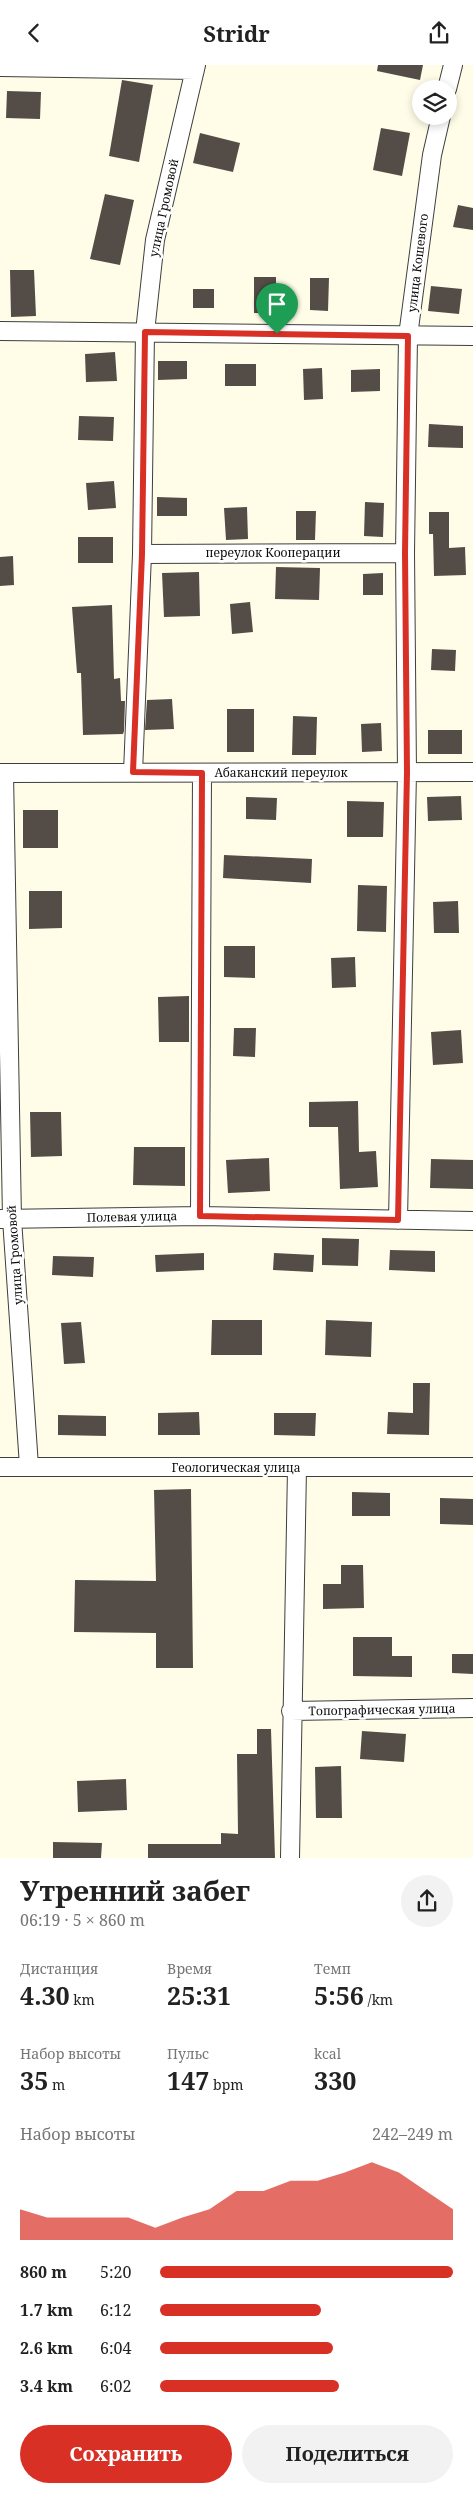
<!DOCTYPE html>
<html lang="ru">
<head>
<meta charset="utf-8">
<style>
	body { margin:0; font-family:"Noto Serif",serif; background:#f2f2f2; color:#222; height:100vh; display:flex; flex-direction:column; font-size:19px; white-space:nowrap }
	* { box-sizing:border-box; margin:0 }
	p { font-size:16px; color:#767676 }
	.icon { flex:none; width:28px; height:28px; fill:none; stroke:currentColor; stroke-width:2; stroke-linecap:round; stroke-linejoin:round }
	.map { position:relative; height:1793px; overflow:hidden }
	.drawer { display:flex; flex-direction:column; background:#fff; flex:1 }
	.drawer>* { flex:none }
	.fabs { position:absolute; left:412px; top:15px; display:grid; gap:10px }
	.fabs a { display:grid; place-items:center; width:45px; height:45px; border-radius:50%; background:#fff; box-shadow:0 2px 8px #0003; font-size:25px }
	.pin { position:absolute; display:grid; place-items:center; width:42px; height:42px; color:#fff; margin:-51px -21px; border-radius:50% 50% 50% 0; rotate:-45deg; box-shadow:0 0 5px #0007 }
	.pin .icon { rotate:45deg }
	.round { display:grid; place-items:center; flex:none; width:52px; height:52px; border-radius:26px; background:#f2f2f2 }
	.head { display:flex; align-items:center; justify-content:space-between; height:85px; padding:0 20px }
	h1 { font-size:28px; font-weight:700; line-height:38px }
	.metrics { display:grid; grid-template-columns:repeat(3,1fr); gap:8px; height:85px; padding:5px 20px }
	.metrics div { display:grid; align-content:center }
	.metrics b { font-size:25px; font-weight:700 }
	.metrics small { font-size:14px; font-weight:400 }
	.metrics p { font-size:14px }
	.chart { height:140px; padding:10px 20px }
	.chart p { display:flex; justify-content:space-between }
	.chart svg { width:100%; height:90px; margin-top:5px; fill:#d93025; opacity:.7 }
	.button { display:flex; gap:10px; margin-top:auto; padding:10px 20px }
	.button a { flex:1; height:58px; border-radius:30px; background:#d93025; color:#fff; font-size:20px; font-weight:700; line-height:58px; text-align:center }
	.button a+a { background:#f2f2f2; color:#222 }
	ul { padding:0 20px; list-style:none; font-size:16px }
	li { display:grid; grid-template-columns:80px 60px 1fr; align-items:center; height:38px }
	li i { height:12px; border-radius:6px; background:#d93025 }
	header { display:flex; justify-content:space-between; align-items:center; height:65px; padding:0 20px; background:#fff; font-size:22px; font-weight:700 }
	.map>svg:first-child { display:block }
	.building { fill:#544d47 }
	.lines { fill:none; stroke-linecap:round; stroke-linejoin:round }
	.minor-casing { stroke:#3e3e3e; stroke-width:20 }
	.minor { stroke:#fff; stroke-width:18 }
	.route-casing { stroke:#fff; stroke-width:10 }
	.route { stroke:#d93025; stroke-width:6 }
	.labels { text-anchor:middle; stroke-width:5; stroke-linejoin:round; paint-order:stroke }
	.street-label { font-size:12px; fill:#0b0b0b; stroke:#fff }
</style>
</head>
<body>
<header><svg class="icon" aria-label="back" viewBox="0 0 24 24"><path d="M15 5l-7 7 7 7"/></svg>Stridr<svg class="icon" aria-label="share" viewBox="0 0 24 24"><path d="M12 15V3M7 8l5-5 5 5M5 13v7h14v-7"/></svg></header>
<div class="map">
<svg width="473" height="1793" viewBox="0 0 473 1793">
	<rect width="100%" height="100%" fill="#fffde8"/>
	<!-- building -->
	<path class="building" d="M 378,0 L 423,0 L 420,15 L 377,6 Z
		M 122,15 L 153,20 L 139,97 L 109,91 Z
		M 7,26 L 41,27 L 40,54 L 6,53 Z
		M 381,63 L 410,68 L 402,111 L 373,105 Z
		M 200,68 L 240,78 L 233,107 L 193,98 Z
		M 105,129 L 134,135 L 120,200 L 90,194 Z
		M 458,140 L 473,143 L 473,165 L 453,162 Z
		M 10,205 L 34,205 L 36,251 L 11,252 Z
		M 254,212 L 276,212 L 276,248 L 254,248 Z
		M 310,213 L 329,213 L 328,246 L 310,245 Z
		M 431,221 L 462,224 L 459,249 L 428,246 Z
		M 193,224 L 214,224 L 214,243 L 193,243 Z
		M 115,287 L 117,316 L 86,317 L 85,289 Z
		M 158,296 L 187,296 L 187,314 L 158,315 Z
		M 225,299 L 256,299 L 256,321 L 225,321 Z
		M 322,303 L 323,334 L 304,335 L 303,304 Z
		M 380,304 L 380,326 L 351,327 L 351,305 Z
		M 79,351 L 114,352 L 113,376 L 78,375 Z
		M 429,359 L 463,361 L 463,383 L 428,382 Z
		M 114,416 L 116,443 L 88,445 L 86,418 Z
		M 157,432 L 187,433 L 187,451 L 157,451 Z
		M 365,437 L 384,438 L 383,472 L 364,471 Z
		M 247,442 L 248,474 L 226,475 L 224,443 Z
		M 296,446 L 316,446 L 315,475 L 296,475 Z
		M 429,447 L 449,447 L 449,483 L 465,482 L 466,510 L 434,511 L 433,469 L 429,469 Z
		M 78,472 L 113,472 L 113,498 L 78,498 Z
		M 13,491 L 14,520 L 0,521 L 0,492 Z
		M 276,502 L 320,503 L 319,535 L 275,534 Z
		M 199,507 L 200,551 L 164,552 L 162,508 Z
		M 383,508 L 383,530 L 363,530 L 363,509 Z
		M 250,537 L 253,567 L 232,569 L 230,539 Z
		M 112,540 L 114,614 L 120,613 L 121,636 L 125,636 L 124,666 L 123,669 L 83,670 L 81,608 L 77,608 L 72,542 Z
		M 432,584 L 456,585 L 455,606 L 431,605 Z
		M 172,634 L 174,664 L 145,665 L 147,635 Z
		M 227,644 L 254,644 L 254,687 L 227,687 Z
		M 293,651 L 317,652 L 316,690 L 292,690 Z
		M 381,658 L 382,686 L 362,687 L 361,659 Z
		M 428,665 L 462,665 L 462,689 L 428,689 Z
		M 461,731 L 462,755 L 428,756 L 427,732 Z
		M 246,732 L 277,733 L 276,755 L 246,754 Z
		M 347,736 L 384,737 L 383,772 L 347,772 Z
		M 23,745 L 58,745 L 58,783 L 23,783 Z
		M 224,790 L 312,794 L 311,818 L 223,813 Z
		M 358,820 L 387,821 L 386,867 L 357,866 Z
		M 29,826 L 62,826 L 62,863 L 29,864 Z
		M 458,836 L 459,868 L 434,868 L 433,837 Z
		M 224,881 L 255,881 L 255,913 L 224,912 Z
		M 355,892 L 356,922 L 332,923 L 331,893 Z
		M 189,931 L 189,977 L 159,977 L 158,932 Z
		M 234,963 L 256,963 L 255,992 L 233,991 Z
		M 461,965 L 463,998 L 433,1000 L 431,967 Z
		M 358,1036 L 359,1087 L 376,1086 L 378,1122 L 340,1124 L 338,1062 L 309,1062 L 309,1037 Z
		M 30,1047 L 61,1047 L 62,1091 L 31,1092 Z
		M 134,1082 L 185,1082 L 185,1121 L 133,1120 Z
		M 269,1093 L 270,1126 L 228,1128 L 226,1095 Z
		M 431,1094 L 473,1095 L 473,1124 L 430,1123 Z
		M 322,1173 L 359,1174 L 358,1201 L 322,1200 Z
		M 390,1185 L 435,1186 L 435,1207 L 389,1205 Z
		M 204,1188 L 204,1205 L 156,1207 L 155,1190 Z
		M 274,1188 L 314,1190 L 313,1207 L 273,1205 Z
		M 53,1191 L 94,1192 L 93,1212 L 52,1210 Z
		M 212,1255 L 262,1255 L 262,1290 L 211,1290 Z
		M 326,1255 L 372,1257 L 371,1292 L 325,1290 Z
		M 81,1257 L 85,1298 L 64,1299 L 61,1258 Z
		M 413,1318 L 430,1318 L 429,1370 L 387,1369 L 388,1347 L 413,1348 Z
		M 199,1347 L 200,1370 L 158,1370 L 158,1348 Z
		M 274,1348 L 316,1348 L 315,1371 L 274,1370 Z
		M 58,1350 L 106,1351 L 106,1371 L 58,1370 Z
		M 191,1424 L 193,1603 L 156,1603 L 156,1568 L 74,1567 L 75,1515 L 156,1516 L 154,1425 Z
		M 352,1427 L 390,1428 L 390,1451 L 352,1451 Z
		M 440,1433 L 473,1434 L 473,1460 L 440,1459 Z
		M 341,1500 L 363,1500 L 364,1543 L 323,1544 L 323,1519 L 341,1519 Z
		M 353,1572 L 392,1572 L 392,1591 L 412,1591 L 412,1612 L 353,1611 Z
		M 452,1589 L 473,1589 L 473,1609 L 452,1608 Z
		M 257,1664 L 271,1664 L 275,1793 L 148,1793 L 148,1779 L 221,1779 L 221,1768 L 238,1769 L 237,1689 L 257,1689 Z
		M 362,1666 L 406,1669 L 404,1697 L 360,1694 Z
		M 341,1701 L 342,1753 L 316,1753 L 315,1702 Z
		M 126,1714 L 127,1745 L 78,1747 L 77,1716 Z
		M 53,1777 L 102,1778 L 101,1793 L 53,1793 Z"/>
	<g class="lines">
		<defs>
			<path id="minor" d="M 0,2 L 195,5
				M 447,24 L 453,0
				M 0,266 L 473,271
				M 142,489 L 405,488
				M 133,707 L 142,489 L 145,267 L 155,175 L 196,0
				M 0,708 L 473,707
				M 4,708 L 12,1154 L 29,1401
				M 200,1151 L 202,708
				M 0,1154 L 200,1151 L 473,1156
				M 398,1155 L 407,707 L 405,488 L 408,271 L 432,90 L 441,51
				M 0,1402 L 473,1402
				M 291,1646 L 473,1643
				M 290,1793 L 297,1403"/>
		</defs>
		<!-- minor casing -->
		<use href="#minor" class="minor-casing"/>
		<!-- minor -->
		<use href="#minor" class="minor"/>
	</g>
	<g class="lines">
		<defs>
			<path id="route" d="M 145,267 L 408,271 L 405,488 L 407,707 L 398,1155 L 200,1151 L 202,708 L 133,707 L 142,489 Z"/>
		</defs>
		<!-- route casing -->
		<use href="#route" class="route-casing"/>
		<!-- route -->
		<use href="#route" class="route"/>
	</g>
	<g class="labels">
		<!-- street labels -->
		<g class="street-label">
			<text transform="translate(164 143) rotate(-78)" y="4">улица Громовой</text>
			<text transform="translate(418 198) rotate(-83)" y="4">улица Кошевого</text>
			<text x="273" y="492">переулок Кооперации</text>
			<text x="281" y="712">Абаканский переулок</text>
			<text transform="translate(132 1152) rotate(-1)" y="4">Полевая улица</text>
			<text transform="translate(15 1190) rotate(-94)" y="4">улица Громовой</text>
			<text x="236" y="1407">Геологическая улица</text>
			<text transform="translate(382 1645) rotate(-1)" y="4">Топографическая улица</text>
		</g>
	</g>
</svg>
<div class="fabs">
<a><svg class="icon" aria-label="layers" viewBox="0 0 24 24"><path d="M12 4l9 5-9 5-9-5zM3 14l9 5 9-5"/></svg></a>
</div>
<div class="pin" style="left:277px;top:269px;background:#1e9e55"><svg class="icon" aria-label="arrive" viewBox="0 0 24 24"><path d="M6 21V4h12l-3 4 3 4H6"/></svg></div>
</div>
<section class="drawer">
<div class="head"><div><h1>Утренний забег</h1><p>06:19 · 5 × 860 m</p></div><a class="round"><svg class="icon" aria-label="share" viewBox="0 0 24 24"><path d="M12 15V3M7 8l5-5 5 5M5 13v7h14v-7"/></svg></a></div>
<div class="metrics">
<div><p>Дистанция</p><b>4.30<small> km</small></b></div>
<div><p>Время</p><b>25:31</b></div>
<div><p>Темп</p><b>5:56<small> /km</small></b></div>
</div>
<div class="metrics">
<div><p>Набор высоты</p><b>35<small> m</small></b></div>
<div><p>Пульс</p><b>147<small> bpm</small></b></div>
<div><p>kcal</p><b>330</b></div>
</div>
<div class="chart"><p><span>Набор высоты</span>242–249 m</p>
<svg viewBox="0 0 160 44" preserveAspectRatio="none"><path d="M0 44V29L10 33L20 33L30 33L40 33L50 38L60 33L70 29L80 20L90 20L100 15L110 15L120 11L130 6L140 11L150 20L160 29V44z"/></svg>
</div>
<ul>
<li><b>860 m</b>5:20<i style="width:100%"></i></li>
<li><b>1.7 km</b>6:12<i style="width:55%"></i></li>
<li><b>2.6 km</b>6:04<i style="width:59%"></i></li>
<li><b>3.4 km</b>6:02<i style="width:61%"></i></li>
</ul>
<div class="button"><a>Сохранить</a><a>Поделиться</a></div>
</section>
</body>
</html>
